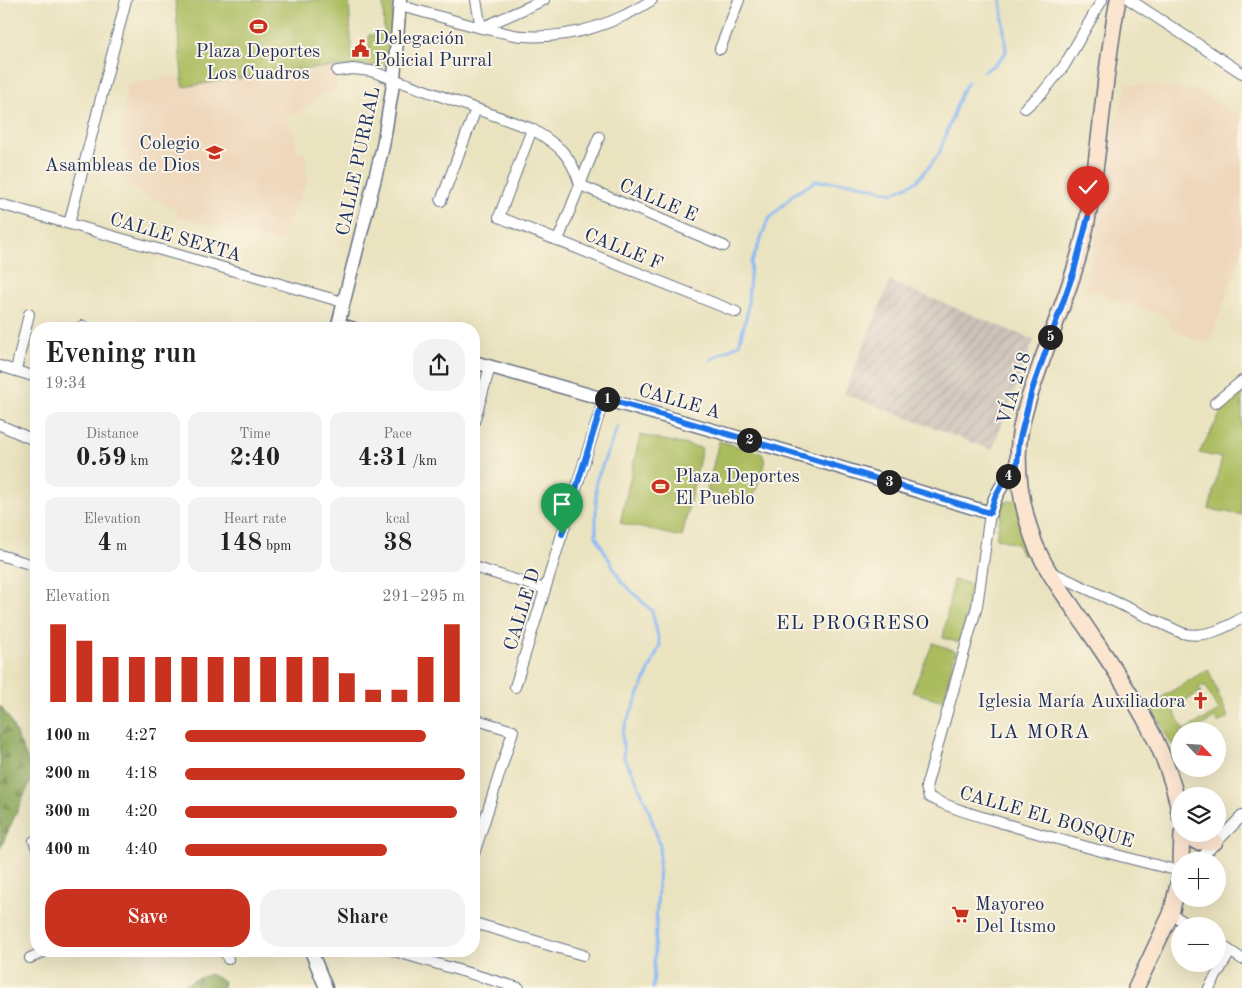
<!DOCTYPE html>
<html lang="en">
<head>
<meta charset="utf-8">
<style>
	body { margin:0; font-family:"Old Standard TT",serif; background:#f2f2f2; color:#222; height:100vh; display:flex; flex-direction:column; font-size:19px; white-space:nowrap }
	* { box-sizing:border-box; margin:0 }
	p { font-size:16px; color:#767676 }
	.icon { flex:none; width:28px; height:28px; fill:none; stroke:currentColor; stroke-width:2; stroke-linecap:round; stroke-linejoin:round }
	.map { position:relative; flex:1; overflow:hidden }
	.sheet { position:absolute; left:30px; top:322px; width:450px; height:635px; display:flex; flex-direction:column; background:#fff; border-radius:20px; box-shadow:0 5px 20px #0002 }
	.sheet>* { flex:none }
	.needle { width:32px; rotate:115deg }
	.buttons { position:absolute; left:1171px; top:722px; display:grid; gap:10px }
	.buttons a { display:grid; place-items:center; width:55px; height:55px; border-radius:50%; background:#fff; box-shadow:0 5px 20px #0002; font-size:25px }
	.pin { position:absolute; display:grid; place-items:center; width:42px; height:42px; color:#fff; margin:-51px -21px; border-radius:50% 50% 50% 0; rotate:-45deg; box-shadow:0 0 5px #0007 }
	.pin .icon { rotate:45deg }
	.km { position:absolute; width:25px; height:25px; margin:-12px; border-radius:50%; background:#222; color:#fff; font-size:14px; line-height:25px; text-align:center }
	.round { display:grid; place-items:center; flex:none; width:52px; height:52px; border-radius:20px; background:#f2f2f2 }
	.head { display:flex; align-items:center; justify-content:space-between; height:85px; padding:0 15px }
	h1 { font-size:28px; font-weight:700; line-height:38px }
	.figures { display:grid; grid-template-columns:repeat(3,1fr); gap:8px; height:85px; padding:5px 15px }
	.figures div { display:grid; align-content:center; border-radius:12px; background:#f2f2f2; text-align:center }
	.figures b { font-size:25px; font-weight:700 }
	.figures small { font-size:14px; font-weight:400 }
	.figures p { font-size:14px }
	.chart { height:140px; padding:10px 15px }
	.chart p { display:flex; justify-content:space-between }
	.chart svg { width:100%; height:90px; margin-top:5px; stroke:#c8321e; stroke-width:6 }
	.action { display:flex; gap:10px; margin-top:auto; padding:10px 15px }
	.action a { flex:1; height:58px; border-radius:20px; background:#c8321e; color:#fff; font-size:20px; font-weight:700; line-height:58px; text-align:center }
	.action a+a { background:#f2f2f2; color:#222 }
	ul { padding:0 15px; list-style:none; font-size:16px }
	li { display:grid; grid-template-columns:80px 60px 1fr; align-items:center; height:38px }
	li i { height:12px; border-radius:6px; background:#c8321e }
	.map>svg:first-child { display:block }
	.built { fill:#eed7bb }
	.industrial { fill:url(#industrial-furrows) }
	.green { fill:#abbc5f; stroke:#63765e; fill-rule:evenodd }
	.forest { fill:url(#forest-firs); stroke:#526a5a }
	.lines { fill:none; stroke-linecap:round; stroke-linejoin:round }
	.stream { stroke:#88b9f4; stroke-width:3 }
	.minor-casing { stroke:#636e80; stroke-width:12 }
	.tertiary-casing { stroke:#636e80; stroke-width:15 }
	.secondary-casing { stroke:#636e80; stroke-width:18 }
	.minor { stroke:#fff; stroke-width:10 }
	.tertiary { stroke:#fff; stroke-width:12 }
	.secondary { stroke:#fbe5cf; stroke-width:15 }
	.route-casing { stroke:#fff; stroke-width:10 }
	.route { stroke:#1a73e8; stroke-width:6 }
	.labels { text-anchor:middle; stroke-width:4; stroke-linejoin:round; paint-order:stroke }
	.poi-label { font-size:19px; fill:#1b2f5e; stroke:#fcf5e5; text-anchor:start }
	.street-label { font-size:19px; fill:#1b2f5e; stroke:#fcf5e5 }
	.neighbourhood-label { font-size:20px; letter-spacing:1px; fill:#1b2f5e; stroke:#fcf5e5 }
</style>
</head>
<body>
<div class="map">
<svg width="1242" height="988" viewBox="0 0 1242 988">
	<defs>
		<pattern id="industrial-furrows" width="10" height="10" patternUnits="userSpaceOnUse" patternTransform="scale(1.25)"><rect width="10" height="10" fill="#ccc2b9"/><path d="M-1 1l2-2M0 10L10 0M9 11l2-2" fill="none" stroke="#afa7a1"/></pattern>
		<pattern id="forest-firs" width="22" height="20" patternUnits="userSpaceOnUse" patternTransform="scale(1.25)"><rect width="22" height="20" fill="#88a456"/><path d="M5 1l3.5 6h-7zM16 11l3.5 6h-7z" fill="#6e864a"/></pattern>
	</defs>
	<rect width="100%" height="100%" fill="#fcf5e5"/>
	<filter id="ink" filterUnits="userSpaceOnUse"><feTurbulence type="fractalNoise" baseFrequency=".02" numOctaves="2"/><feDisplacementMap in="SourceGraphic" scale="10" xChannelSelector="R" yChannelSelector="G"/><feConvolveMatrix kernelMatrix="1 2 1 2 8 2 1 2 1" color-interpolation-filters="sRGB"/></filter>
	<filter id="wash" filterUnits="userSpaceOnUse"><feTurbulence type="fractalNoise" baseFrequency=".0096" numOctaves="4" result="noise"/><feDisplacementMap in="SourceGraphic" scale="20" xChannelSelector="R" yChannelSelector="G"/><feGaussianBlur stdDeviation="1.12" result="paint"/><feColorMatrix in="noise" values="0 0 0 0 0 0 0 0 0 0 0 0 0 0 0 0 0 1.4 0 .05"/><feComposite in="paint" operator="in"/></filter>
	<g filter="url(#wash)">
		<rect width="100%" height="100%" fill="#eae3c0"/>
		<!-- built -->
		<path class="built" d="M 334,67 L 337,90 L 318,96 L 302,111 L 286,116 L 295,137 L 295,151 L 306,155 L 307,183 L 284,232 L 281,243 L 176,216 L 177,210 L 139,192 L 123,181 L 128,151 L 120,148 L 127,84 L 178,76 L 183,87 L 270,74 Z
			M 1127,84 L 1195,90 L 1242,118 L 1242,253 L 1209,344 L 1177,333 L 1164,316 L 1085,288 L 1114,136 Z"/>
		<!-- industrial -->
		<path class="industrial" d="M 890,281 L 1034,340 L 992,450 L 844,394 Z"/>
		<!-- green -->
		<path class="green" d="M 175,0 L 349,0 L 352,58 L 369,57 L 369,35 L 384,35 L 383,0 L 392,0 C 392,18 396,50 386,66 L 381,66 C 315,64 248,77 183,87 Z
			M 1242,387 L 1242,515 L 1209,509 L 1222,458 L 1199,453 L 1229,398 Z
			M 640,435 L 702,448 L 682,537 L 620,523 Z
			M 719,441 L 759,452 L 763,455 L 765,464 L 751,504 L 707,491 Z
			M 1017,499 L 1034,549 L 1022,555 L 1016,544 L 996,538 L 1003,503 Z
			M 953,580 L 972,584 L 960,643 L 943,638 Z
			M 933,643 L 956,651 L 943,701 L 912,692 Z
			M 1208,669 L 1228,717 L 1218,723 L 1215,718 L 1194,731 L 1180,731 L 1180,740 L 1172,745 L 1149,705 ZM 1204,685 L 1219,711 L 1184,730 L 1172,708 L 1201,692 L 1198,688 Z"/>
		<!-- forest -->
		<path class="forest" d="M 0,706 L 9,718 L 34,774 L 0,849 Z
			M 210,974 L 224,981 L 223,988 L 175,988 Z"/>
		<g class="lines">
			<!-- stream -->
			<path class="stream" d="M 983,72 L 997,63 L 1006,52 L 1001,0
				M 710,360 L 739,344 L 747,314 L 751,264 L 768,220 L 794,194 L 816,181 L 854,183 L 893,193 L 917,181 L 939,154 L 961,93 L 968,82
				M 618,426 L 596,481 L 596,536 L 621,581 L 652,611 L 660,645 L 622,733 L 624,758 L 636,779 L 649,811 L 660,845 L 653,988"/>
		</g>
	</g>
	<g filter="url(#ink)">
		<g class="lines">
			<defs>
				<path id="minor" d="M 476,0 L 481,28 C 495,30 510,35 523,36 C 570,39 613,25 652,0
					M 1130,0 L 1242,73
					M 401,6 L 481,28 L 544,0
					M 720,49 L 739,0
					M 337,71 L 353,69 L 371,71 L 532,129 C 558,145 571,154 580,185 L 724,246
					M 1025,108 L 1043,92 L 1064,66 L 1102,0
					M 532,129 L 499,217 L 736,312
					M 441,201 L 476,109
					M 0,204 L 343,302
					M 69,224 L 126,0
					M 558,240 L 599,137
					M 82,326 L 90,329
					M 0,366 L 36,377
					M 16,370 L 29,314
					M 1215,403 L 1242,381
					M 474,422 L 490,367
					M 0,425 L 36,441
					M 990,513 L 977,606 L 926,787 L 929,797 C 956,811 987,818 1016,827 C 1071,843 1125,858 1180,871
					M 0,555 L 36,566
					M 474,567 L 545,589
					M 1051,572 L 1182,633 C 1203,639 1224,629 1242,618
					M 515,687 L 604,398
					M 474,719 L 513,731 L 474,854
					M 36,840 L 34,841 L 36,846
					M 1198,861 L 1242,816
					M 1171,914 L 1191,926
					M 474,923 L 583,955
					M 1218,943 L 1242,959
					M 225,951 L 228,959
					M 394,951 L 519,988
					M 30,958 L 46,951
					M 1209,988 L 1230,952"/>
				<path id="tertiary" d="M 338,324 L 354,329
					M 337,329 L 383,146 L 394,78 L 400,0
					M 474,362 L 772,447 L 990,513 C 996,492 1004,482 1017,466
					M 311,951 L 326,988"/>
				<path id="secondary" d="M 1118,0 C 1104,71 1101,145 1088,216 C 1079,268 1057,317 1040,366 C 1032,390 1021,416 1019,442 C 1016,473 1022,506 1032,536 C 1042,565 1061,590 1078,615 C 1120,679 1167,738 1180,816
					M 1182,834 L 1197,842 L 1215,842
					M 1181,861 L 1182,834
					M 1136,988 L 1171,914 L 1180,876"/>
			</defs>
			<!-- minor casing -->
			<use href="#minor" class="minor-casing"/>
			<!-- tertiary casing -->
			<use href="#tertiary" class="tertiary-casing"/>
			<!-- secondary casing -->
			<use href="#secondary" class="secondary-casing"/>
			<!-- minor -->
			<use href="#minor" class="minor"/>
			<!-- tertiary -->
			<use href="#tertiary" class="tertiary"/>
			<!-- secondary -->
			<use href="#secondary" class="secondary"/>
		</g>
	</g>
	<g class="lines" filter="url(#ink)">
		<defs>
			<path id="route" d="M 562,534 L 604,398 L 772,447 L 990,513 L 995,497 L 1002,484 L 1017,466 L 1019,442 L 1032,390 L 1074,271 L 1088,217"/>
		</defs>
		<!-- route casing -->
		<use href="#route" class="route-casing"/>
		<!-- route -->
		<use href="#route" class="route"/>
	</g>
	<!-- icons -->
	<defs>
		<symbol id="stadium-bare" viewBox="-9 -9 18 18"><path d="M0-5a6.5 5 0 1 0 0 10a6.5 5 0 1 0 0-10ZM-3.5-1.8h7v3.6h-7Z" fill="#c8321e" stroke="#fcf5e5" stroke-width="2.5" paint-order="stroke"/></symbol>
		<symbol id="civic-bare" viewBox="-9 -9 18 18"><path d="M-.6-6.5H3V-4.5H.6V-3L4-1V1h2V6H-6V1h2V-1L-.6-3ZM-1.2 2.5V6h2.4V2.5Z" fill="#c8321e" stroke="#fcf5e5" stroke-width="2.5" paint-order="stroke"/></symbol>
		<symbol id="school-bare" viewBox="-9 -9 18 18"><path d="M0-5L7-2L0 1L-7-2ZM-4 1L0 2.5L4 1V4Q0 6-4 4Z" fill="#c8321e" stroke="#fcf5e5" stroke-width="2.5" paint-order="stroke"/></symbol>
		<symbol id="church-bare" viewBox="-9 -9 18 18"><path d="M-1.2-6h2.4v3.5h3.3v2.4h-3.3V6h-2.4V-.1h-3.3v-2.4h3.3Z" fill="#c8321e" stroke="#fcf5e5" stroke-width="2.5" paint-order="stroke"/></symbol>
		<symbol id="supermarket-bare" viewBox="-9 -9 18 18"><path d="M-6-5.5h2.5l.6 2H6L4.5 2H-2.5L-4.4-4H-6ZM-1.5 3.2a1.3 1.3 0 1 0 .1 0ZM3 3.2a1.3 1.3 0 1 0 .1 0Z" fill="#c8321e" stroke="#fcf5e5" stroke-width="2.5" paint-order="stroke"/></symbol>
	</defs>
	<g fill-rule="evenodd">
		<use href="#stadium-bare" x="246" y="14" width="25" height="25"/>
		<use href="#civic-bare" x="348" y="36" width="25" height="25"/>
		<use href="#school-bare" x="202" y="140" width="25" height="25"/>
		<use href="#stadium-bare" x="648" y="474" width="25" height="25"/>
		<use href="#church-bare" x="1188" y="688" width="25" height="25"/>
		<use href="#supermarket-bare" x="948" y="902" width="25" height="25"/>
	</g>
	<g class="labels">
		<!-- poi labels -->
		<g class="poi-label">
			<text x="374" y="44">Delegación<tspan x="374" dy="22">Policial Purral</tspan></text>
			<text x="258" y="57" text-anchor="middle">Plaza Deportes<tspan x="258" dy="22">Los Cuadros</tspan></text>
			<text x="200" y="149" text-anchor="end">Colegio<tspan x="200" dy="22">Asambleas de Dios</tspan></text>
			<text x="675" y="482">Plaza Deportes<tspan x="675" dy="22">El Pueblo</tspan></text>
			<text x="1186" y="707" text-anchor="end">Iglesia María Auxiliadora</text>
			<text x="975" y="910">Mayoreo<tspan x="975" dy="22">Del Itsmo</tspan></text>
		</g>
		<!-- street labels -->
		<g class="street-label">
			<text transform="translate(357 161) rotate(-78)" y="7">CALLE PURRAL</text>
			<text transform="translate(659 199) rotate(23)" y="7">CALLE E</text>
			<text transform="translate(176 236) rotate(16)" y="7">CALLE SEXTA</text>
			<text transform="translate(624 248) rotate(22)" y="7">CALLE F</text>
			<text transform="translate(1013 388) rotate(-73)" y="7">VÍA 218</text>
			<text transform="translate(680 400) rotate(16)" y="7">CALLE A</text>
			<text transform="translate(521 609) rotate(-73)" y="7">CALLE D</text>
			<text transform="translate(1047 816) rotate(16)" y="7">CALLE EL BOSQUE</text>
		</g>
		<!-- neighbourhood labels -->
		<g class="neighbourhood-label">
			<text x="853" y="629">EL PROGRESO</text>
			<text x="1040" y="738">LA MORA</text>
		</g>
	</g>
</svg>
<div class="buttons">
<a><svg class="needle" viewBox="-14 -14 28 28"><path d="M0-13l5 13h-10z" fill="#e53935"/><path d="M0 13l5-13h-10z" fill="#767676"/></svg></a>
<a><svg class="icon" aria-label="layers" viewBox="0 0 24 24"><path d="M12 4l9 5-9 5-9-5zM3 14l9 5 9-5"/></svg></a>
<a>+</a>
<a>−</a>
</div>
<div class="pin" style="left:562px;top:534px;background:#1e9e55"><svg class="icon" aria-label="arrive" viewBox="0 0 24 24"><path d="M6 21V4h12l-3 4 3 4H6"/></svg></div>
<div class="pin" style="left:1088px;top:217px;background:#d93025"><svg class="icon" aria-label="check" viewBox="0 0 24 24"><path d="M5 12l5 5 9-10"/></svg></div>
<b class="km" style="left:607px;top:399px">1</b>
<b class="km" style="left:749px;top:440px">2</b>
<b class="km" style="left:889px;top:482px">3</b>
<b class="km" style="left:1008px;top:476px">4</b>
<b class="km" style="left:1050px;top:337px">5</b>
<section class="sheet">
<div class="head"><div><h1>Evening run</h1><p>19:34</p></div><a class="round"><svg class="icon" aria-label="share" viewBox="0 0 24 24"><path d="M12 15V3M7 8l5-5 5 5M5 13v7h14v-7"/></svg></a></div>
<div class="figures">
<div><p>Distance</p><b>0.59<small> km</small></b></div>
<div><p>Time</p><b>2:40</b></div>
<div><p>Pace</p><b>4:31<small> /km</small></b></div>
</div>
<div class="figures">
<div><p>Elevation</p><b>4<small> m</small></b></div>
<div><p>Heart rate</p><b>148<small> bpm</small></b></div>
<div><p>kcal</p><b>38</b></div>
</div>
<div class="chart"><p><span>Elevation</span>291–295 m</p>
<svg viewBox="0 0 160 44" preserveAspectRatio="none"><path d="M5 44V6M15 44V14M25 44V22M35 44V22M45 44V22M55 44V22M65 44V22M75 44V22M85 44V22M95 44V22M105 44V22M115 44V30M125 44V38M135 44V38M145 44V22M155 44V6"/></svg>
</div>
<ul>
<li><b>100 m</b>4:27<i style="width:86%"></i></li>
<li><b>200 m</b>4:18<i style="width:100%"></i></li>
<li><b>300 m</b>4:20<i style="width:97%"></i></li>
<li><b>400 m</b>4:40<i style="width:72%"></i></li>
</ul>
<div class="action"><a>Save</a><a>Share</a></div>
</section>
</div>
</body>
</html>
